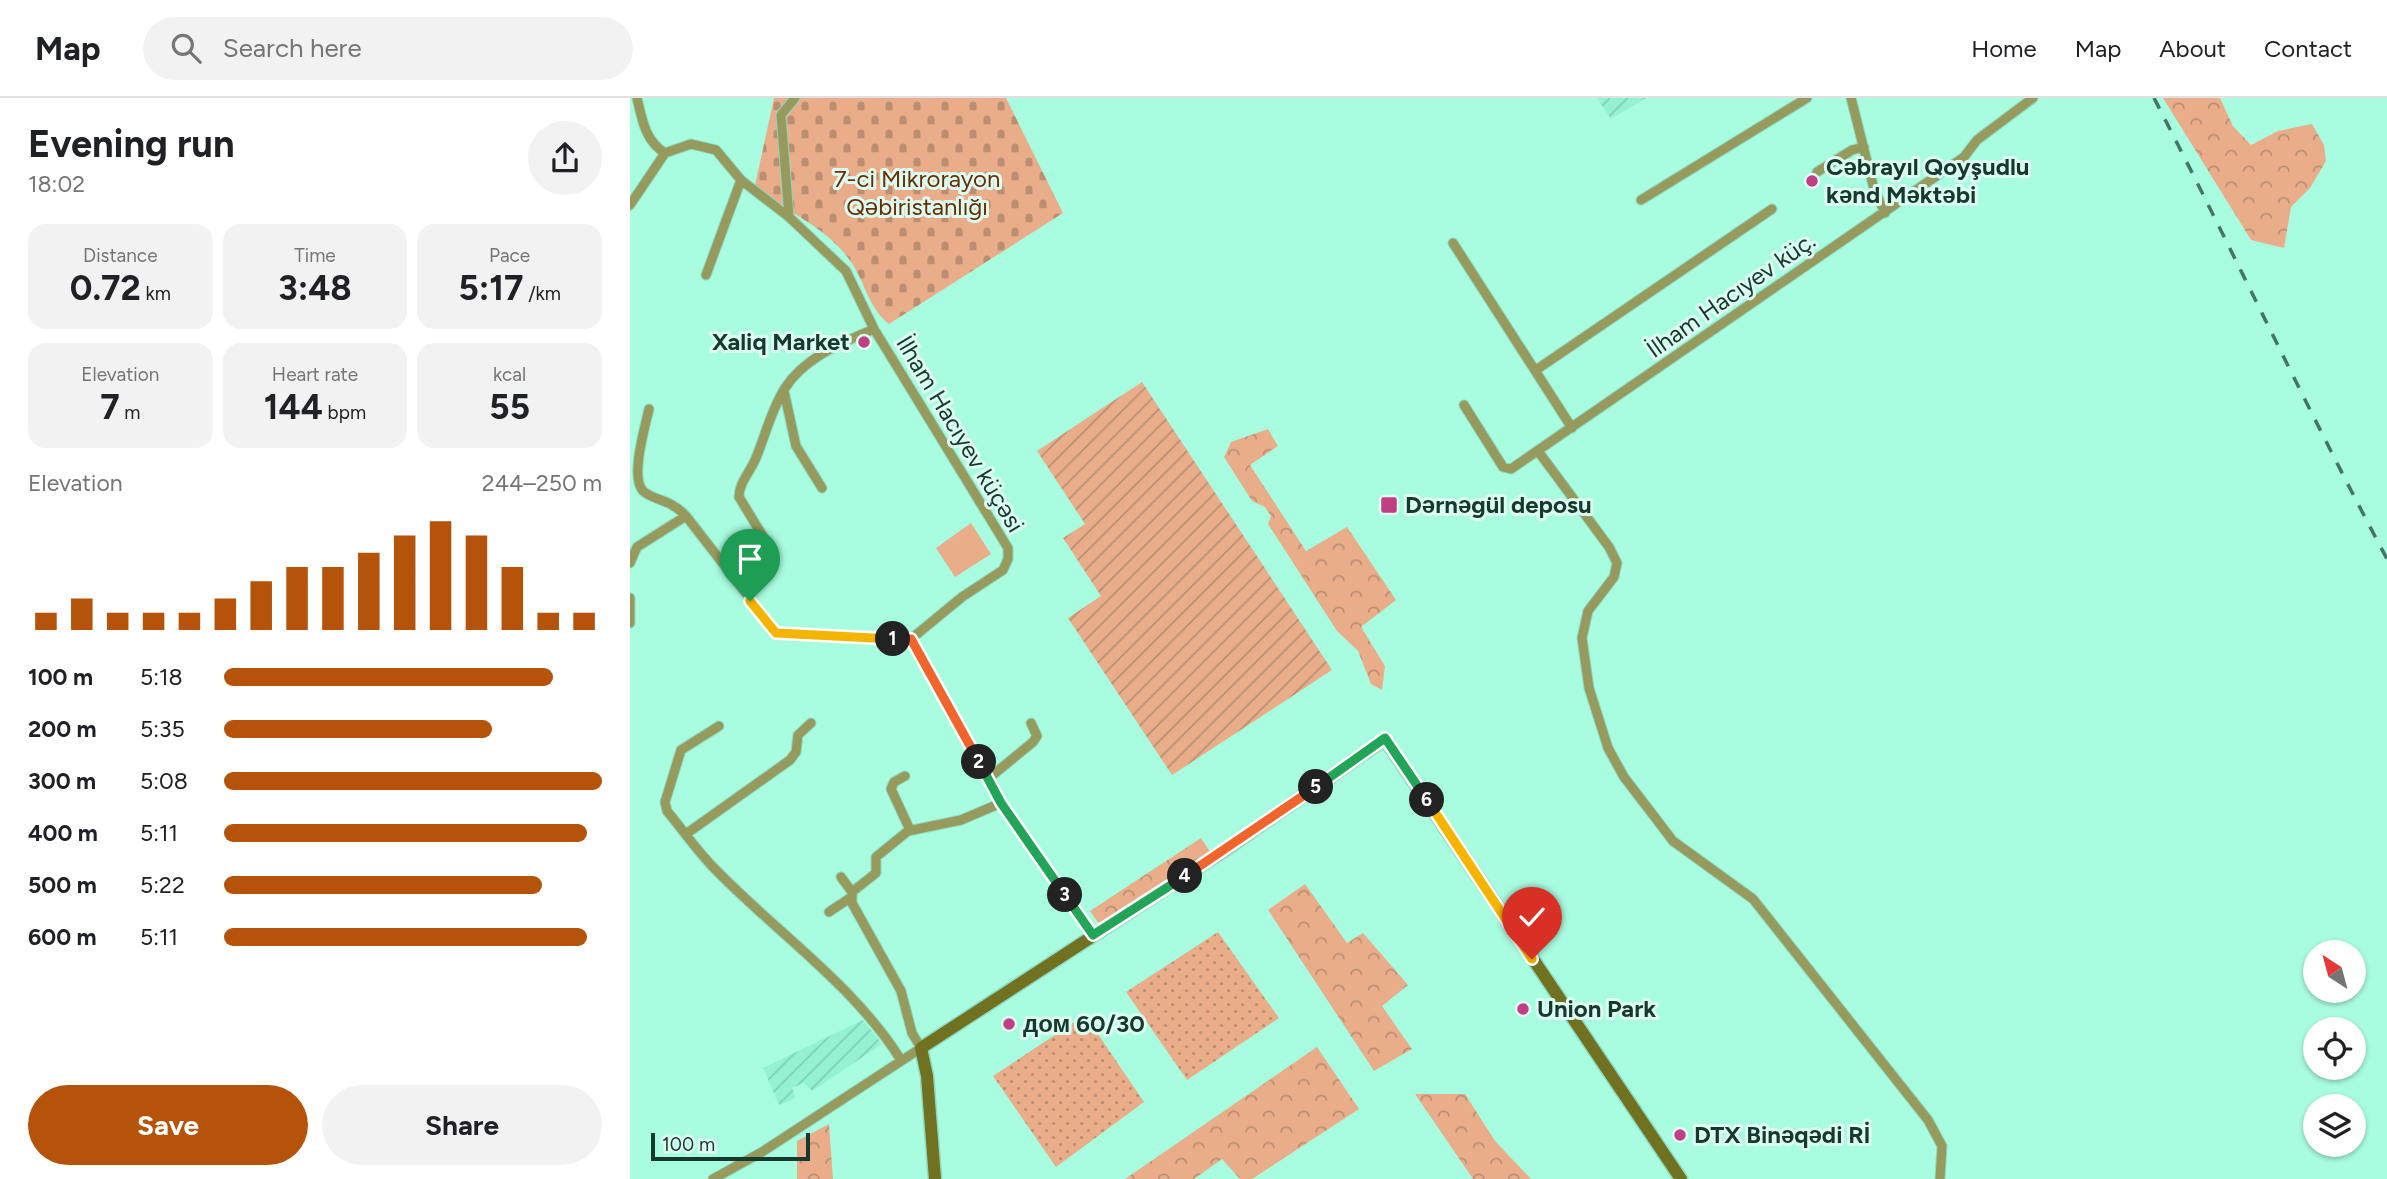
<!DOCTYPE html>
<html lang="en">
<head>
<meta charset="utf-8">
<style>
	body { margin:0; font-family:Figtree,sans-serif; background:#f2f2f2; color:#202124; height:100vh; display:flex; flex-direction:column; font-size:26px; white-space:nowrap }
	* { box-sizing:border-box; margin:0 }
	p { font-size:23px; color:#757577 }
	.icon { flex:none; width:38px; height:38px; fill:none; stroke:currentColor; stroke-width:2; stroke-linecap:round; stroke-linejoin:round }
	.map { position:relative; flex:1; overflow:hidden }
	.panel { display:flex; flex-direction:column; background:#fff; width:630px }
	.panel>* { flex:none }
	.needle { width:46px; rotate:324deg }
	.controls { position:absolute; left:1673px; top:842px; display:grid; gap:14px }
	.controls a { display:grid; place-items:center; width:63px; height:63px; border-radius:50%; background:#fff; box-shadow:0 2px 5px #0004; font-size:35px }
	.scale { position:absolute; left:21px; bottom:18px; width:159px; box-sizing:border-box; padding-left:7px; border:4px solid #16392e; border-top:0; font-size:19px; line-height:24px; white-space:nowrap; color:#16392e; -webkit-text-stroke:5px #defdf2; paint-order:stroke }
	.pin { position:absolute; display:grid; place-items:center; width:60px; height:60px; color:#fff; margin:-72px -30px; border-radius:50% 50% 50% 0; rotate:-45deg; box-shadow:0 0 7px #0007 }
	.pin .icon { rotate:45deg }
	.km { position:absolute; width:35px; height:35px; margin:-18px; border-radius:50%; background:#222; color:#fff; font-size:19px; line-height:35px; text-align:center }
	.round { display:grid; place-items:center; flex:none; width:74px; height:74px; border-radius:37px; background:#f2f2f2 }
	.headline { display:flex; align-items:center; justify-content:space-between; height:119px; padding:0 28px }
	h1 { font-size:38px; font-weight:700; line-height:52px }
	.stats { display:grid; grid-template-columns:repeat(3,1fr); gap:10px; height:119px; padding:7px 28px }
	.stats div { display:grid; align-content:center; border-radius:18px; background:#f2f2f2; text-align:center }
	.stats b { font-size:35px; font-weight:700 }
	.stats small { font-size:19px; font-weight:400 }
	.stats p { font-size:19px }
	.chart { height:196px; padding:14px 28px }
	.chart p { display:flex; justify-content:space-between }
	.chart svg { width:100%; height:126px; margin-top:7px; stroke:#b45309; stroke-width:6 }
	.primary-button { display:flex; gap:14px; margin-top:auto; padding:14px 28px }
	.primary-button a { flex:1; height:80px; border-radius:42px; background:#b45309; color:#fff; font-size:28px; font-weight:700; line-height:80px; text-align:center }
	.primary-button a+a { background:#f2f2f2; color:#202124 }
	ul { padding:0 28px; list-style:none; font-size:23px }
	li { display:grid; grid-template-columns:112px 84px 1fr; align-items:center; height:52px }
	li i { height:18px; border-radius:9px; background:#b45309 }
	header { display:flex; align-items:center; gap:42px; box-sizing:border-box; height:98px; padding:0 35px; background:#fff; border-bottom:2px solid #e0e0e0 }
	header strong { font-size:33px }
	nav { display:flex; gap:38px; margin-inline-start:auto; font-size:24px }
	.search { width:490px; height:63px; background:#f2f2f2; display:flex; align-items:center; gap:18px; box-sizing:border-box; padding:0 24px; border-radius:38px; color:#757577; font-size:26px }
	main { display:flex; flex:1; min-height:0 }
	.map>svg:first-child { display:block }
	.industrial { fill:url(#industrial-furrows) }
	.grass { fill:#e9ad8a }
	.forest { fill:url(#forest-crowns) }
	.cemetery { fill:url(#cemetery-stones) }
	.park { fill:url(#park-dots) }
	.garden { fill:url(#garden-furrows) }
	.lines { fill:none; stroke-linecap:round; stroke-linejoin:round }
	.street-casing { stroke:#8ed9c0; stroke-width:11 }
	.secondary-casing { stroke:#8ed9c0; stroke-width:15 }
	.street { stroke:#969a5c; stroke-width:9 }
	.secondary { stroke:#707221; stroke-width:12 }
	.rail { stroke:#437565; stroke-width:3.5; stroke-dasharray:12 12; stroke-linecap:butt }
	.split-1-casing { stroke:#fff; stroke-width:14 }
	.split-2-casing { stroke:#fff; stroke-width:14 }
	.split-3-casing { stroke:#fff; stroke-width:14 }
	.split-4-casing { stroke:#fff; stroke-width:14 }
	.split-5-casing { stroke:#fff; stroke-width:14 }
	.split-6-casing { stroke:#fff; stroke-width:14 }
	.split-7-casing { stroke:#fff; stroke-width:14 }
	.split-1 { stroke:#f5b400; stroke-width:9 }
	.split-2 { stroke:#f0652b; stroke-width:9 }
	.split-3 { stroke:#22a559; stroke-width:9 }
	.split-4 { stroke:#22a559; stroke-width:9 }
	.split-5 { stroke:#f0652b; stroke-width:9 }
	.split-6 { stroke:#22a559; stroke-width:9 }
	.split-7 { stroke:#f5b400; stroke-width:9 }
	.poi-dot { fill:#c13e84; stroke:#defdf2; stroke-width:2.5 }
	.labels { text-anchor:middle; stroke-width:6; stroke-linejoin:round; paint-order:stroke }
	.poi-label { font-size:24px; font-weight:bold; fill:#16392e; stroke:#defdf2; text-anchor:start }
	.park-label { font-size:24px; fill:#672f04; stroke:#defdf2 }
	.street-label { font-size:24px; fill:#16392e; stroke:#defdf2 }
</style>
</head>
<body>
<header>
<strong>Map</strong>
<div class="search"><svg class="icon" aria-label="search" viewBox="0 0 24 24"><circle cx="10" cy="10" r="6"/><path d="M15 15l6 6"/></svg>Search here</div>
<nav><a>Home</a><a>Map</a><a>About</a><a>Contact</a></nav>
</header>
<main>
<section class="panel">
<div class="headline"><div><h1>Evening run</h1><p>18:02</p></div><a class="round"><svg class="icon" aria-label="share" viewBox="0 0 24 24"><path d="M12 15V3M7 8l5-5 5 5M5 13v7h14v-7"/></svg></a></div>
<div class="stats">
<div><p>Distance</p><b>0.72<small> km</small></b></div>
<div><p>Time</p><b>3:48</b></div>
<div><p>Pace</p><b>5:17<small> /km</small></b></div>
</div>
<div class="stats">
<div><p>Elevation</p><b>7<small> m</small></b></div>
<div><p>Heart rate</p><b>144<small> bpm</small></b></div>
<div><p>kcal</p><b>55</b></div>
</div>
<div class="chart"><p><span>Elevation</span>244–250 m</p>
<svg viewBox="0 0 160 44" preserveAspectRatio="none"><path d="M5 44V38M15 44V33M25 44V38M35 44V38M45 44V38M55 44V33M65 44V27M75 44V22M85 44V22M95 44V17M105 44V11M115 44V6M125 44V11M135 44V22M145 44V38M155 44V38"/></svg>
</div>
<ul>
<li><b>100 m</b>5:18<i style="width:87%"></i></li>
<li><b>200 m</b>5:35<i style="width:71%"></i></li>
<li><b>300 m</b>5:08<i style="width:100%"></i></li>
<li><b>400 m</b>5:11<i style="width:96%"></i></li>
<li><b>500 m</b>5:22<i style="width:84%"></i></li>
<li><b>600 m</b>5:11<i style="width:96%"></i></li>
</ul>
<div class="primary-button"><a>Save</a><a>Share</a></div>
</section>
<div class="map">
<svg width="1757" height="1081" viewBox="0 0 1757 1081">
	<defs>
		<pattern id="industrial-furrows" width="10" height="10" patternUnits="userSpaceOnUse" patternTransform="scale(1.75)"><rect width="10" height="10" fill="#94f2d3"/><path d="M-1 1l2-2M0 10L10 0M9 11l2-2" fill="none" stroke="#7fd0b5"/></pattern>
		<pattern id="forest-crowns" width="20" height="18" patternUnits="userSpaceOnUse" patternTransform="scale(1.75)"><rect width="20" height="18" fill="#e9ad8a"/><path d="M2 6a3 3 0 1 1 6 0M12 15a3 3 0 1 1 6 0" fill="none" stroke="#bc8e71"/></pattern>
		<pattern id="cemetery-stones" width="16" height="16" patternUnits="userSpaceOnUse" patternTransform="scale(1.75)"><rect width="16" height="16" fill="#e9ad8a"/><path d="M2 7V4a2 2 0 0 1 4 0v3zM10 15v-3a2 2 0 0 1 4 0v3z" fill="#bc8e71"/></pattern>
		<pattern id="park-dots" width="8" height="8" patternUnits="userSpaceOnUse" patternTransform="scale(1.75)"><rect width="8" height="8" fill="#e9ad8a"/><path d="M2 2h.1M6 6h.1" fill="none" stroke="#bc8e71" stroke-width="1.8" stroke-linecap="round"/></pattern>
		<pattern id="garden-furrows" width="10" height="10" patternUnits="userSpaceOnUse" patternTransform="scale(1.75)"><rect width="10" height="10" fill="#e9ad8a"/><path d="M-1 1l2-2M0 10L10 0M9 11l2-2" fill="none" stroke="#bc8e71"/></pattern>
	</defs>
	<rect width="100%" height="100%" fill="#a8fce0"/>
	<!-- industrial -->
	<path class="industrial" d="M 967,0 L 1016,0 L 981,21 Z
		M 233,922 L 252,946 L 182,993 L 174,985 L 162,990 L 166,1000 L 149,1007 L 133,970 Z"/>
	<!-- grass -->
	<path class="grass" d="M 341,425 L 361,456 L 325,479 L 306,450 Z"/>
	<!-- forest -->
	<path class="forest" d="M 1533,0 L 1590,0 L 1603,28 L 1621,47 L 1648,33 L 1682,26 L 1694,47 L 1696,63 L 1680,90 L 1661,109 L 1654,150 L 1621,142 Z
		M 638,331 L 648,348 L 620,367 L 676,453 L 717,429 L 766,502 L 731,529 L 755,568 L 752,592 L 741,586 L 728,553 L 707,533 L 638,426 L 641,418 L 635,409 L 622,403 L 594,359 L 601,344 Z
		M 571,740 L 582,757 L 472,830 L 460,813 Z
		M 675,786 L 717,845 L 733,835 L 778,887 L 752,908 L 782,951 L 744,973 L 638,812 Z
		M 687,949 L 729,1011 L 622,1081 L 610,1081 L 592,1061 L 564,1081 L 495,1081 Z
		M 785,996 L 835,996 L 865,1043 L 901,1081 L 843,1081 Z
		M 199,1026 L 203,1081 L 167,1081 L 167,1043 Z"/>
	<!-- cemetery -->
	<path class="cemetery" d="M 144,0 L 376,0 L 433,115 L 259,226 C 239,210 236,188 223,167 C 201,132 158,113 124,92 Z"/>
	<!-- park -->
	<path class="park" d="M 588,834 L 649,920 L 557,982 L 496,894 Z
		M 455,917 L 514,1004 L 426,1069 L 363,978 Z"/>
	<!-- garden -->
	<path class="garden" d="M 512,284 L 702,572 L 542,677 L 438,520 L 471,498 L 433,440 L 455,426 L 407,353 Z"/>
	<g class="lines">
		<defs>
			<path id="street" d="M 7,0 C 12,21 15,43 35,55
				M 1221,0 L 1244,91 L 1255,115
				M 35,55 L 61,46 L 86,52 L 111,82 L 159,119 L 216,173 L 244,231 L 378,450 L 378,461 L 373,472 L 332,499 L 281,541
				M 1187,74 L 1222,52 L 1234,49
				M 1011,102 L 1177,0
				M 0,107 L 35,55
				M 159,119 L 151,17 L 165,0
				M 823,145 L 942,330
				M 76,177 L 111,82
				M 906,272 L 1142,111
				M 154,293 L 166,348 L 192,390
				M 834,307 L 873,369 L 881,371 L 1334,59 L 1347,42 L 1403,0
				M 19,311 C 15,329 0,379 13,393 C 24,403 39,400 56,418
				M 908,353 L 979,449 L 987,465 L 984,479 L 958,513 L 952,540 L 959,590 L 978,650 L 994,679 L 1043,743 L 1123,801 L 1298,1022 L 1312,1048 L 1310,1081
				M 140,450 L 109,399 C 109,385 120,374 126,360 C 135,338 142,310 155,290 C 175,259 212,245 244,231
				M 0,465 L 7,449 L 56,418 L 147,535 L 281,541 L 371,705 L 463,837
				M 0,500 L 0,525
				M 89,628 L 51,652 L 35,704 L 37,713 C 53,732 67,753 85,771 C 146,834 224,887 271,962
				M 275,678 L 264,684 L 261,691 L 280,732
				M 358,681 L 403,644 L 407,638 L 401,625
				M 56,736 L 160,662 L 166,654 L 168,637 L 181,625
				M 211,779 L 222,794
				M 199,814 L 220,800
				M 83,1081 L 132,1054 L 291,950 L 282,935 L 271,893 L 222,805 L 222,794 L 246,775 L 246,759 L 278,733 L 331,722 L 371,705"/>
			<path id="secondary" d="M 305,1081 L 297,978 L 291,950 L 595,752 L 755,641 L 1051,1081"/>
		</defs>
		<!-- street casing -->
		<use href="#street" class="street-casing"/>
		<!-- secondary casing -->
		<use href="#secondary" class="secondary-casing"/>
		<!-- street -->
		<use href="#street" class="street"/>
		<!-- secondary -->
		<use href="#secondary" class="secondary"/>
		<!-- rail -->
		<path class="rail" d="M 1524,0 C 1603,153 1676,309 1757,461"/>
	</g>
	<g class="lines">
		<defs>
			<path id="split-1" d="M 120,503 L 146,535 L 263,541"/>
			<path id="split-2" d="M 263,541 L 281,541 L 349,664"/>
			<path id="split-3" d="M 349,664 L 371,705 L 435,797"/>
			<path id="split-4" d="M 435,797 L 463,837 L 555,778"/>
			<path id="split-5" d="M 555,778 L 686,689"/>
			<path id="split-6" d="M 686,689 L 755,640 L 797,702"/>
			<path id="split-7" d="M 797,702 L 902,861"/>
		</defs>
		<!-- split-1 casing -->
		<use href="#split-1" class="split-1-casing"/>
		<!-- split-2 casing -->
		<use href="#split-2" class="split-2-casing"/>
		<!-- split-3 casing -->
		<use href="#split-3" class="split-3-casing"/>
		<!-- split-4 casing -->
		<use href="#split-4" class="split-4-casing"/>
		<!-- split-5 casing -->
		<use href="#split-5" class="split-5-casing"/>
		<!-- split-6 casing -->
		<use href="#split-6" class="split-6-casing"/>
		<!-- split-7 casing -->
		<use href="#split-7" class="split-7-casing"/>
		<!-- split-1 -->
		<use href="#split-1" class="split-1"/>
		<!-- split-2 -->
		<use href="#split-2" class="split-2"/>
		<!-- split-3 -->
		<use href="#split-3" class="split-3"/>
		<!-- split-4 -->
		<use href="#split-4" class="split-4"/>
		<!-- split-5 -->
		<use href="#split-5" class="split-5"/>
		<!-- split-6 -->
		<use href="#split-6" class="split-6"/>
		<!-- split-7 -->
		<use href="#split-7" class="split-7"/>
	</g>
	<!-- markers -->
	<g class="poi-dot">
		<circle cx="1182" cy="83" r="7"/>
		<circle cx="234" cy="244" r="7"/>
		<rect x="750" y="398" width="18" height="18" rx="3.5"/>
		<circle cx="893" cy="911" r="7"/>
		<circle cx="379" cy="926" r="7"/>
		<circle cx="1050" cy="1037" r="7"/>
	</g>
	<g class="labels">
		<!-- poi labels -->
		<g class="poi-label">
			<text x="1196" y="77">Cəbrayıl Qoyşudlu<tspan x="1196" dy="28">kənd Məktəbi</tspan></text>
			<text x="220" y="252" text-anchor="end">Xaliq Market</text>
			<text x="775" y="415">Dərnəgül deposu</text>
			<text x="907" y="919">Union Park</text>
			<text x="393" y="934">дом 60/30</text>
			<text x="1064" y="1045">DTX Binəqədi Rİ</text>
		</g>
		<!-- park labels -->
		<g class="park-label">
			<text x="287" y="89">7-ci Mikrorayon<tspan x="287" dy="28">Qəbiristanlığı</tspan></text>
		</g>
		<!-- street labels -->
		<g class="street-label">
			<text transform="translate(1101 197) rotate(-35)" y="8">İlham Hacıyev küç.</text>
			<text transform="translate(330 336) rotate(59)" y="8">İlham Hacıyev küçəsi</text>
		</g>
	</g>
</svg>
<div class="controls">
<a><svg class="needle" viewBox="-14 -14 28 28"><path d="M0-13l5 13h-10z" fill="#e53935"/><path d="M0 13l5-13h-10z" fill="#757577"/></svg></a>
<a><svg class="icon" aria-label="locate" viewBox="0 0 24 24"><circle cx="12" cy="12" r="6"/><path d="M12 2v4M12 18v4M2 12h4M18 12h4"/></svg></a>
<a><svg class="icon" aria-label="layers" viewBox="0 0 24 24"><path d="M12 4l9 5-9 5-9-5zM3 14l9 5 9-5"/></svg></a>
</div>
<div class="scale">100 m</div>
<div class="pin" style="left:120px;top:503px;background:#1e9e55"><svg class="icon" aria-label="arrive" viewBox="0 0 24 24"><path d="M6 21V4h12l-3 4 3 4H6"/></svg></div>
<div class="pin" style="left:902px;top:861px;background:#d93025"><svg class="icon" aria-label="check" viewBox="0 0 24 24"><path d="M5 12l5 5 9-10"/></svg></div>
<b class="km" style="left:263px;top:541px">1</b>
<b class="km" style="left:349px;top:664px">2</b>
<b class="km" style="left:435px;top:797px">3</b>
<b class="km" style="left:555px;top:778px">4</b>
<b class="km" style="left:686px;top:689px">5</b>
<b class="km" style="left:797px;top:702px">6</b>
</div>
</main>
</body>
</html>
